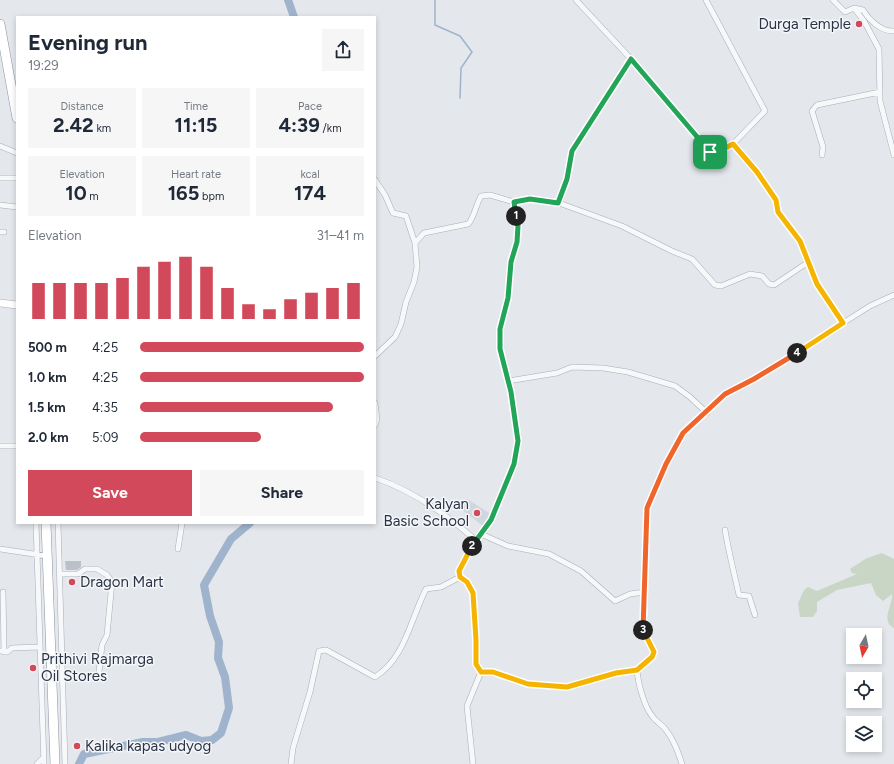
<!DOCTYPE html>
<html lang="en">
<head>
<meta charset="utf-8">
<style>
	body { margin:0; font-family:Figtree,sans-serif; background:#f6f6f7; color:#1f2937; height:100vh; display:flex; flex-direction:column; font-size:15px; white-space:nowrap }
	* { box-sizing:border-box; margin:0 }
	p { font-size:13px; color:#747a83 }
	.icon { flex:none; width:22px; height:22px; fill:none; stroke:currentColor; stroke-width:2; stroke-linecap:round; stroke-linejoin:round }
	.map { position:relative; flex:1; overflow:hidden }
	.side { position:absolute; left:16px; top:16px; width:360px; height:508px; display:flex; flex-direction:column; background:#fff; border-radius:0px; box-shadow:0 2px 6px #0003 }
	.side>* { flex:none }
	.needle { width:26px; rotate:189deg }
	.controls { position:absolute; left:846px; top:628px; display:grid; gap:8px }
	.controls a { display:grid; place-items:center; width:36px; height:36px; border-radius:0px; background:#fff; box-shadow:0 2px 6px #0003; font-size:20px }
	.pin { position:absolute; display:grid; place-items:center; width:34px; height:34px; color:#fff; margin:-17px; border-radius:8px; box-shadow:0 2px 6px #0006 }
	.km { position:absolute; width:20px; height:20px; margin:-10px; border-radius:50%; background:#222; color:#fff; font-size:11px; line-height:20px; text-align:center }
	.round { display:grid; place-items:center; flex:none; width:42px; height:42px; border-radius:0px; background:#f6f6f7 }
	.head { display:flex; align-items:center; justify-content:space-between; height:68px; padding:0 12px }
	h1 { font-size:22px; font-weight:700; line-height:30px }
	.figures { display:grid; grid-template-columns:repeat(3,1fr); gap:6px; height:68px; padding:4px 12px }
	.figures div { display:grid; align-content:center; border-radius:0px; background:#f6f6f7; text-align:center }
	.figures b { font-size:20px; font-weight:700 }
	.figures small { font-size:11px; font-weight:400 }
	.figures p { font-size:11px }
	.chart { height:112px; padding:8px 12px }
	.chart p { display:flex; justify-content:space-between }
	.chart svg { width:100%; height:72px; margin-top:4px; stroke:#d1495b; stroke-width:6 }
	.primary-button { display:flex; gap:8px; margin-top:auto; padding:8px 12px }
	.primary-button a { flex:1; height:46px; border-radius:0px; background:#d1495b; color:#fff; font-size:16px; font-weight:700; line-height:46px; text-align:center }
	.primary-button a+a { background:#f6f6f7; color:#1f2937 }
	ul { padding:0 12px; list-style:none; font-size:13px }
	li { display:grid; grid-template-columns:64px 48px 1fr; align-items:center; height:30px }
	li i { height:10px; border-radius:5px; background:#d1495b }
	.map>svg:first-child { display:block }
	.built { fill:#d2d6de }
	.green { fill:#c9d6c5 }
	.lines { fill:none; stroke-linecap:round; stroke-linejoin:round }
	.stream { stroke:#9fb4cc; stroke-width:1.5 }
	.river { stroke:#9fb4cc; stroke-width:8 }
	.building { fill:#bbc0ca }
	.minor-casing { stroke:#a9aeb7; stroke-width:6 }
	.secondary-casing { stroke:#a9aeb7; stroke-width:8 }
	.trunk-casing { stroke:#8b94a3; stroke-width:10 }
	.minor { stroke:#f7f8fa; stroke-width:5 }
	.secondary { stroke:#fff; stroke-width:7 }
	.trunk { stroke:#fff; stroke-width:9 }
	.split-1-casing { stroke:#fff; stroke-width:8 }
	.split-2-casing { stroke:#fff; stroke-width:8 }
	.split-3-casing { stroke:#fff; stroke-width:8 }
	.split-4-casing { stroke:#fff; stroke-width:8 }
	.split-5-casing { stroke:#fff; stroke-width:8 }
	.split-1 { stroke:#22a559; stroke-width:5 }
	.split-2 { stroke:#22a559; stroke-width:5 }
	.split-3 { stroke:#f5b400; stroke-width:5 }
	.split-4 { stroke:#f0652b; stroke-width:5 }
	.split-5 { stroke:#f5b400; stroke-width:5 }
	.poi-dot { fill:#d1495b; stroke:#f4f6f9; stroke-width:1.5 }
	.labels { text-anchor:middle; stroke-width:3; stroke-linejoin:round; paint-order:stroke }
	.poi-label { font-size:15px; fill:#2b3445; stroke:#f4f6f9; text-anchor:start }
</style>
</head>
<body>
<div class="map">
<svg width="894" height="764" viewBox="0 0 894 764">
	<rect width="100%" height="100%" fill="#e4e7ec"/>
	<!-- built -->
	<path class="built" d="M 467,499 L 491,514 L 484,527 L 460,508 Z"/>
	<!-- green -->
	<path class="green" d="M 882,553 L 894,559 L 894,628 C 880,621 893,605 892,594 L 883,601 L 876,595 L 871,583 L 837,590 L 817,602 L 817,611 L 813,617 L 800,617 L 798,603 L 804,590 L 808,587 L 817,591 L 857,574 L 852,573 L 850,569 L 867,558 Z"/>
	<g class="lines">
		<!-- stream -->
		<path class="stream" d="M 435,0 L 435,25 L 460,36 L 472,52 L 461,68 L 460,98"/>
		<!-- river -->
		<path class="river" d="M 288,0 L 294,17
			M 79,764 L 84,754 L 143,742 L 158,742 L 186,735 L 201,741 L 212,740 L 221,733 L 229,708 L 225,677 L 218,658 L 219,642 L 210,616 L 204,585 L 231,539 L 250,523"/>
	</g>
	<!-- building -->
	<path class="building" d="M 65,561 L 81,561 L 81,567 L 77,570 L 66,570 Z"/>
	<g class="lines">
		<defs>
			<path id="minor" d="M 576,0 L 631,59 L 710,152 L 717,152 L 733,144 L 757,172 L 776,200 L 778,212 L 800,241 L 809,265
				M 706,0 L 765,111 L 733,144
				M 833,0 L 845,12 L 854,8 L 864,21 L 879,49 L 880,101 L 894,155
				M 854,8 L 863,10 C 869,20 882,32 894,31
				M 0,146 L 17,153
				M 822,155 L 823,147 L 812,111 L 817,105 L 880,92
				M 0,178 L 17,178
				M 375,180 L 385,195 L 393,213 L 406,216 L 415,243 L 417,267 L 414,282 L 406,302 L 401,324 L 395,337 L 375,356
				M 559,203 L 567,179 L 572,151 L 631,59
				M 0,205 L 17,207
				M 0,232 L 4,232
				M 415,243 L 424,233 L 468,224 C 474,219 476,204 481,196 L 490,195 L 514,202
				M 508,381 L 557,373 L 572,367 L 603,368 L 628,372 L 675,386 L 690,397 L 707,413
				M 375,403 L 377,420 L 375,425
				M 0,446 L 17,446
				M 375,478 C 412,490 443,512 472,537 L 476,540 L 477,538
				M 36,523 L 44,764
				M 58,523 L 65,764
				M 725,530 C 729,553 734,573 739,595 L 749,596 L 755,615
				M 476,540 L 464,560 L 459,571 L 460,577 L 467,583 L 473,593 L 476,640 L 476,665 L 481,672 L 493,672 L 529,684 L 567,687 L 616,673 L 637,670
				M 0,549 L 47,556
				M 178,549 L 182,523
				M 59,574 L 78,574 L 85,569 L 97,569 L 107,575 L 112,582 L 107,635 L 102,645 L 99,672
				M 3,592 L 4,652
				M 645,592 L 630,594 L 615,601 L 581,571 L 549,554 L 508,546 L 481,534 L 491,520 L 514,464 L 518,441 L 511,392 L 500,349 L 500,329 L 508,298 L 511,262 L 517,242 L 518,226 L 514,202 L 531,199 L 559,203 L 622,226 L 672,251 L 692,259 L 715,285 L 721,286 L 750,274 L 762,276 L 769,284 L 774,285 L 804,265 L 809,265 L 817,284 L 843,323
				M 0,651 L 7,652 L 12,648 L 39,647
				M 37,764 L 43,758
				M 291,764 L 293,748 L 310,692 L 319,651 L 326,650 L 375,677 C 405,659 411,618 426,589 L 441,587 L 460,577
				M 473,764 L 467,706 L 481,672
				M 682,764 C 678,752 674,740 666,730 C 663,725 656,722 653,717 C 644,707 638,683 637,670 L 652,657 L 653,652 L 643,629 L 647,508 L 666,464 L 683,433 L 725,394 L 754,379 L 870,306 L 894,295"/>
			<path id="secondary" d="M 0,303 L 17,305"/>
			<path id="trunk" d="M 0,24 L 17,118
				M 46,523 L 55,764"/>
		</defs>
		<!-- minor casing -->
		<use href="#minor" class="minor-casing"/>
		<!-- secondary casing -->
		<use href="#secondary" class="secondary-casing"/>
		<!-- trunk casing -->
		<use href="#trunk" class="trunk-casing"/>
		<!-- minor -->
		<use href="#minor" class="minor"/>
		<!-- secondary -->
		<use href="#secondary" class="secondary"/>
		<!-- trunk -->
		<use href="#trunk" class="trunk"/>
	</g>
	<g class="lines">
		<defs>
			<path id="split-1" d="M 516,216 L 514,202 L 530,199 L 558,203 L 567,179 L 572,151 L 631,59 L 710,152"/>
			<path id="split-2" d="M 472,546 L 491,520 L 514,464 L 518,441 L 511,392 L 500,349 L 500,329 L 508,298 L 511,262 L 517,242 L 518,226 L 516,216"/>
			<path id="split-3" d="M 472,546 L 459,571 L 460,577 L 467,582 L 473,593 L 476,640 L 476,664 L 481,672 L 493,672 L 528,684 L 567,687 L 616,673 L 637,670 L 652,657 L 654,652 L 643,630"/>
			<path id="split-4" d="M 643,630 L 647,508 L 666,464 L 683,433 L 725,394 L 754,379 L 797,353"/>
			<path id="split-5" d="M 710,152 L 717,152 L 733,144 L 757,172 L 776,200 L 778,212 L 800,241 L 817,284 L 843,323 L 797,353"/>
		</defs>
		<!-- split-1 casing -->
		<use href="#split-1" class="split-1-casing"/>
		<!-- split-2 casing -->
		<use href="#split-2" class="split-2-casing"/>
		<!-- split-3 casing -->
		<use href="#split-3" class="split-3-casing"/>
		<!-- split-4 casing -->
		<use href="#split-4" class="split-4-casing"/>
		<!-- split-5 casing -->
		<use href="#split-5" class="split-5-casing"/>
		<!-- split-1 -->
		<use href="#split-1" class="split-1"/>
		<!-- split-2 -->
		<use href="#split-2" class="split-2"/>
		<!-- split-3 -->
		<use href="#split-3" class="split-3"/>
		<!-- split-4 -->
		<use href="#split-4" class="split-4"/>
		<!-- split-5 -->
		<use href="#split-5" class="split-5"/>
	</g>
	<!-- markers -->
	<g class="poi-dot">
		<circle cx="859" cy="24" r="4"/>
		<circle cx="477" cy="513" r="4"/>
		<circle cx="72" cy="582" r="4"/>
		<circle cx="33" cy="668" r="4"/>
		<circle cx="77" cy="746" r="4"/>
	</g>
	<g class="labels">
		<!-- poi labels -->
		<g class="poi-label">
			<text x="851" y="29" text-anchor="end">Durga Temple</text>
			<text x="469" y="509" text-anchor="end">Kalyan<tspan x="469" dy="17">Basic School</tspan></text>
			<text x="80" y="587">Dragon Mart</text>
			<text x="41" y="664">Prithivi Rajmarga<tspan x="41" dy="17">Oil Stores</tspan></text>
			<text x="85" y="751">Kalika kapas udyog</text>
		</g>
	</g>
</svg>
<div class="controls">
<a><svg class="needle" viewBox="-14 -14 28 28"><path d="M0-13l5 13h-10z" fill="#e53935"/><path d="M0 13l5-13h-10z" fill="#747a83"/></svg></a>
<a><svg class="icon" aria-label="locate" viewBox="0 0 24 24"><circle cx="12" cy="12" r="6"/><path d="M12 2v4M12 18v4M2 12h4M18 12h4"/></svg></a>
<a><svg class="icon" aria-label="layers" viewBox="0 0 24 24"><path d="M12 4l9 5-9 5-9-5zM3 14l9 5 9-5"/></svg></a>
</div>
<div class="pin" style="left:710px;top:152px;background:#1e9e55"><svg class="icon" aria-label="arrive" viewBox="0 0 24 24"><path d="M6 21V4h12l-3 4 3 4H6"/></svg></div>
<b class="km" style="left:516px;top:216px">1</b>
<b class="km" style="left:472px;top:546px">2</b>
<b class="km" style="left:643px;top:630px">3</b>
<b class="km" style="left:797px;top:353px">4</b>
<section class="side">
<div class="head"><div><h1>Evening run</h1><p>19:29</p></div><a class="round"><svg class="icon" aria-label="share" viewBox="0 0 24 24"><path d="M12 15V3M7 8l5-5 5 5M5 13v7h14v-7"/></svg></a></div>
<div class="figures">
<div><p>Distance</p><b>2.42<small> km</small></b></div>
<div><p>Time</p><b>11:15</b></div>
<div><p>Pace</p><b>4:39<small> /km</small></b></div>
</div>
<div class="figures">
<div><p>Elevation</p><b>10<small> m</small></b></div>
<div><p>Heart rate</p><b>165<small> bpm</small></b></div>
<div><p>kcal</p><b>174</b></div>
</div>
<div class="chart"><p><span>Elevation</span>31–41 m</p>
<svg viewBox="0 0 160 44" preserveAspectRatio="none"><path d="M5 44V22M15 44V22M25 44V22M35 44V22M45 44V19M55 44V12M65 44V9M75 44V6M85 44V12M95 44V25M105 44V35M115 44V38M125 44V32M135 44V28M145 44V25M155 44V22"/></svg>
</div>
<ul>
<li><b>500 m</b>4:25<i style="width:100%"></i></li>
<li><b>1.0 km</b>4:25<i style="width:100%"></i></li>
<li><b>1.5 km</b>4:35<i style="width:86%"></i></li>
<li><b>2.0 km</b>5:09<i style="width:54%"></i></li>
</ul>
<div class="primary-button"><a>Save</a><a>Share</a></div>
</section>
</div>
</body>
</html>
